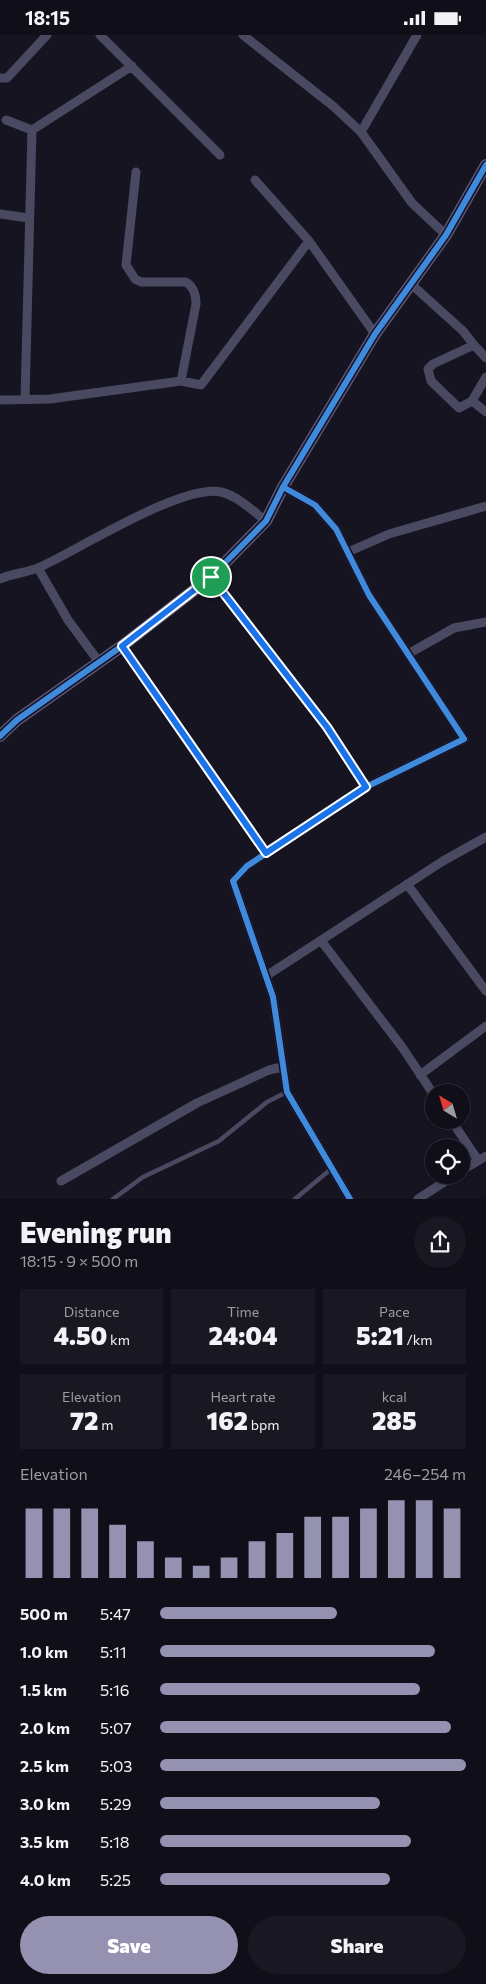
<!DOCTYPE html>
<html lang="en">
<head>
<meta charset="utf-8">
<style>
	body { margin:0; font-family:Commissioner,sans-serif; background:#191822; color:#f1f3f6; height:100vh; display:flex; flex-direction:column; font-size:19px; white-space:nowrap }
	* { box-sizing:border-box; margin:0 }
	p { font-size:16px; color:#9c9ca2 }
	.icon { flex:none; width:28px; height:28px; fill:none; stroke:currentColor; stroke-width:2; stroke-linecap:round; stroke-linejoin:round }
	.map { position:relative; height:1164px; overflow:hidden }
	.details { display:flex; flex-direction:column; background:#100f19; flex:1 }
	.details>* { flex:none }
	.needle { width:32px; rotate:323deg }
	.tools { position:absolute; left:425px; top:1049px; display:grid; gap:10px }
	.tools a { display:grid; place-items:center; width:45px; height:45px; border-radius:50%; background:#100f19; box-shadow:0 1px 4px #0004,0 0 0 1px #302f38; font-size:25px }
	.pin { position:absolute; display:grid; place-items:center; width:42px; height:42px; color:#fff; margin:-21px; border:2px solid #fff; border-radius:50%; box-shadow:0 1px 5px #0007 }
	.round { display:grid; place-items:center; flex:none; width:52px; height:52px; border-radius:26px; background:#191822 }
	.head { display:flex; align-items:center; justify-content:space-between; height:85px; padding:0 20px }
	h1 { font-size:28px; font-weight:800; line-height:38px }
	.figures { display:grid; grid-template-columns:repeat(3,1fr); gap:8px; height:85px; padding:5px 20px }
	.figures div { display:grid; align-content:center; border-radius:0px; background:#191822; text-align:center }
	.figures b { font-size:25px; font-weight:800 }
	.figures small { font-size:14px; font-weight:400 }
	.figures p { font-size:14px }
	.chart { height:140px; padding:10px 20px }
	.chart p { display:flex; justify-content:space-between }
	.chart svg { width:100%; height:90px; margin-top:5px; stroke:#9591b1; stroke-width:6 }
	.button { display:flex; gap:10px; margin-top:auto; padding:10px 20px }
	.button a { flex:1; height:58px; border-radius:30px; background:#9591b1; color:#fff; font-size:20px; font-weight:800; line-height:58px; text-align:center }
	.button a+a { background:#191822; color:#f1f3f6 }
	ul { padding:0 20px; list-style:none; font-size:16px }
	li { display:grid; grid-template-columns:80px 60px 1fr; align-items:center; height:38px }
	li i { height:12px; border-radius:6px; background:#9591b1 }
	.status { display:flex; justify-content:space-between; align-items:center; height:35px; padding:0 25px; background:#100f19; direction:ltr }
	.status svg { height:14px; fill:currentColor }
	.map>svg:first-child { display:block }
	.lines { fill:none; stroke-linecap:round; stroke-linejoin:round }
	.lane { stroke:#4a4962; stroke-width:4.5 }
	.street { stroke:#4a4962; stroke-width:9 }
	.secondary { stroke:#575674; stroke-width:12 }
	.cycleway-casing { stroke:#130f26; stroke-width:9 }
	.cycleway { stroke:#408adc; stroke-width:6 }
	.route-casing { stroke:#fff; stroke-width:10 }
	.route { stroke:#1a73e8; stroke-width:6 }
</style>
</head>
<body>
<div class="status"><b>18:15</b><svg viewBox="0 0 49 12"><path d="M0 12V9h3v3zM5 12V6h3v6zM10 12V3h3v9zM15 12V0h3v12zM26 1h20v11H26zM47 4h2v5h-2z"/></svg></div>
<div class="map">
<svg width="486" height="1164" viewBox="0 0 486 1164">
	<rect width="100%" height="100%" fill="#161421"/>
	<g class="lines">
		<!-- lane -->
		<path class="lane" d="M 113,1164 L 143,1142 L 219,1106 L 267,1067 L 287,1057
			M 295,1164 L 331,1134"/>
		<!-- street -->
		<path class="street" d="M 100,0 L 220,120
			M 243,0 L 333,71 L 361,97 L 412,168 L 446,200
			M 0,43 L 7,43 L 47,0
			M 6,85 L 32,95
			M 32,95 L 132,31
			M 361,97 L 417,0
			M 136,137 L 126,230 L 135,244 L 141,247 L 186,247 C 194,252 196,260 196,269 L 181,346
			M 255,145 L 309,206 L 375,299
			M 0,179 L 29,183
			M 411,249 L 463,296 L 474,310
			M 486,323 L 474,310 L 433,329 L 428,334 L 431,346 L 459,373 L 472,366 L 486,342
			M 25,364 L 32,95
			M 0,365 L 50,364 L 181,346 L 201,350 L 309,206
			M 472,366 L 486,377
			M 283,452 L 315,470 L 336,494 L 369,560 L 464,704 L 366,752 L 247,831 L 233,846 L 273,962 L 287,1057 L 350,1164
			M 348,517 L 389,499 L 486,471
			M 38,533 L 68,585 L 99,627
			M 211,542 L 327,693 L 366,752
			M 0,544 C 13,538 27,538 40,532 C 78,515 183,448 221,457 C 238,461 253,476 266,486
			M 122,611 L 266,818
			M 408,619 L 454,593 L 486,587
			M 407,849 L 486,956
			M 322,907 L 402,1012 L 434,1060
			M 266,941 L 443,826 L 486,802
			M 420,1040 L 486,991
			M 451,1085 L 478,1125
			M 461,1136 L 486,1121
			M 61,1146 L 197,1068 L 269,1035 L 282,1032
			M 418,1164 L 455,1140"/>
		<!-- secondary -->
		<path class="secondary" d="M 0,701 L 17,685 L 122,611 L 211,542 L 266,486 L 283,452 L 375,299 L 446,200 L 486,130"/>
		<defs>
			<path id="cycleway" d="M 283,452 L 315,470 L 336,494 L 369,560 L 464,704 L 366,752 L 247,831 L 233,846 L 273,962 L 287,1057 L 350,1164
				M 0,701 L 17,685 L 122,611 L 211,542 L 266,486 L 283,452 L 375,299 L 446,200 L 486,130"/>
		</defs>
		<!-- cycleway casing -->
		<use href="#cycleway" class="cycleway-casing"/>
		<!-- cycleway -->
		<use href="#cycleway" class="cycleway"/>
	</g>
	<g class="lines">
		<defs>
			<path id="route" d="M 211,542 L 327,692 L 366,752 L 266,818 L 122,611 Z"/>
		</defs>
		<!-- route casing -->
		<use href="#route" class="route-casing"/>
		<!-- route -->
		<use href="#route" class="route"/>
	</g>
</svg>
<div class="tools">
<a><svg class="needle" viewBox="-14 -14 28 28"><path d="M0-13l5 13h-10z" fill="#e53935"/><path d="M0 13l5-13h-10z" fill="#9c9ca2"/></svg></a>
<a><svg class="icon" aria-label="locate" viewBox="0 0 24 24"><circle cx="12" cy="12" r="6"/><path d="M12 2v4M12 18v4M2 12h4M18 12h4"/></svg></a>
</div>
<div class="pin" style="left:211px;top:542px;background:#1e9e55"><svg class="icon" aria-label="arrive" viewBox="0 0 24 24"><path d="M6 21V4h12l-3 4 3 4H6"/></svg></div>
</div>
<section class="details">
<div class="head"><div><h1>Evening run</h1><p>18:15 · 9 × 500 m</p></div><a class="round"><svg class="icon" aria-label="share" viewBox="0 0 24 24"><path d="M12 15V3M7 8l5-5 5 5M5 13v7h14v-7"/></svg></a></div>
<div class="figures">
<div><p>Distance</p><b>4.50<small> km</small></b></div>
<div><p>Time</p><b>24:04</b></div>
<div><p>Pace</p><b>5:21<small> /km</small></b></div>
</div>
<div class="figures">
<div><p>Elevation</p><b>72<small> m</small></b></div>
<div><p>Heart rate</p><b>162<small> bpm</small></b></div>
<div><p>kcal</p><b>285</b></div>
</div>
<div class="chart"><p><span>Elevation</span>246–254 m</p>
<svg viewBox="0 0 160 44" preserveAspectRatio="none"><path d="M5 44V10M15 44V10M25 44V10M35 44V18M45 44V26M55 44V34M65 44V38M75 44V34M85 44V26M95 44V22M105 44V14M115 44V14M125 44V10M135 44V6M145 44V6M155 44V10"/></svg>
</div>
<ul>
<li><b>500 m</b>5:47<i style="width:58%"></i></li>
<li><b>1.0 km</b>5:11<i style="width:90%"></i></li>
<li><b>1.5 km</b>5:16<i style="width:85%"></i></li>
<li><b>2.0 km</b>5:07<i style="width:95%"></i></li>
<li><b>2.5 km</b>5:03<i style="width:100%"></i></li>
<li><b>3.0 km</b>5:29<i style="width:72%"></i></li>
<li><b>3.5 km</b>5:18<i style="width:82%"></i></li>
<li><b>4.0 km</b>5:25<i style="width:75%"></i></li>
</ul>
<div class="button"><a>Save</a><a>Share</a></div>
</section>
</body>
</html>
